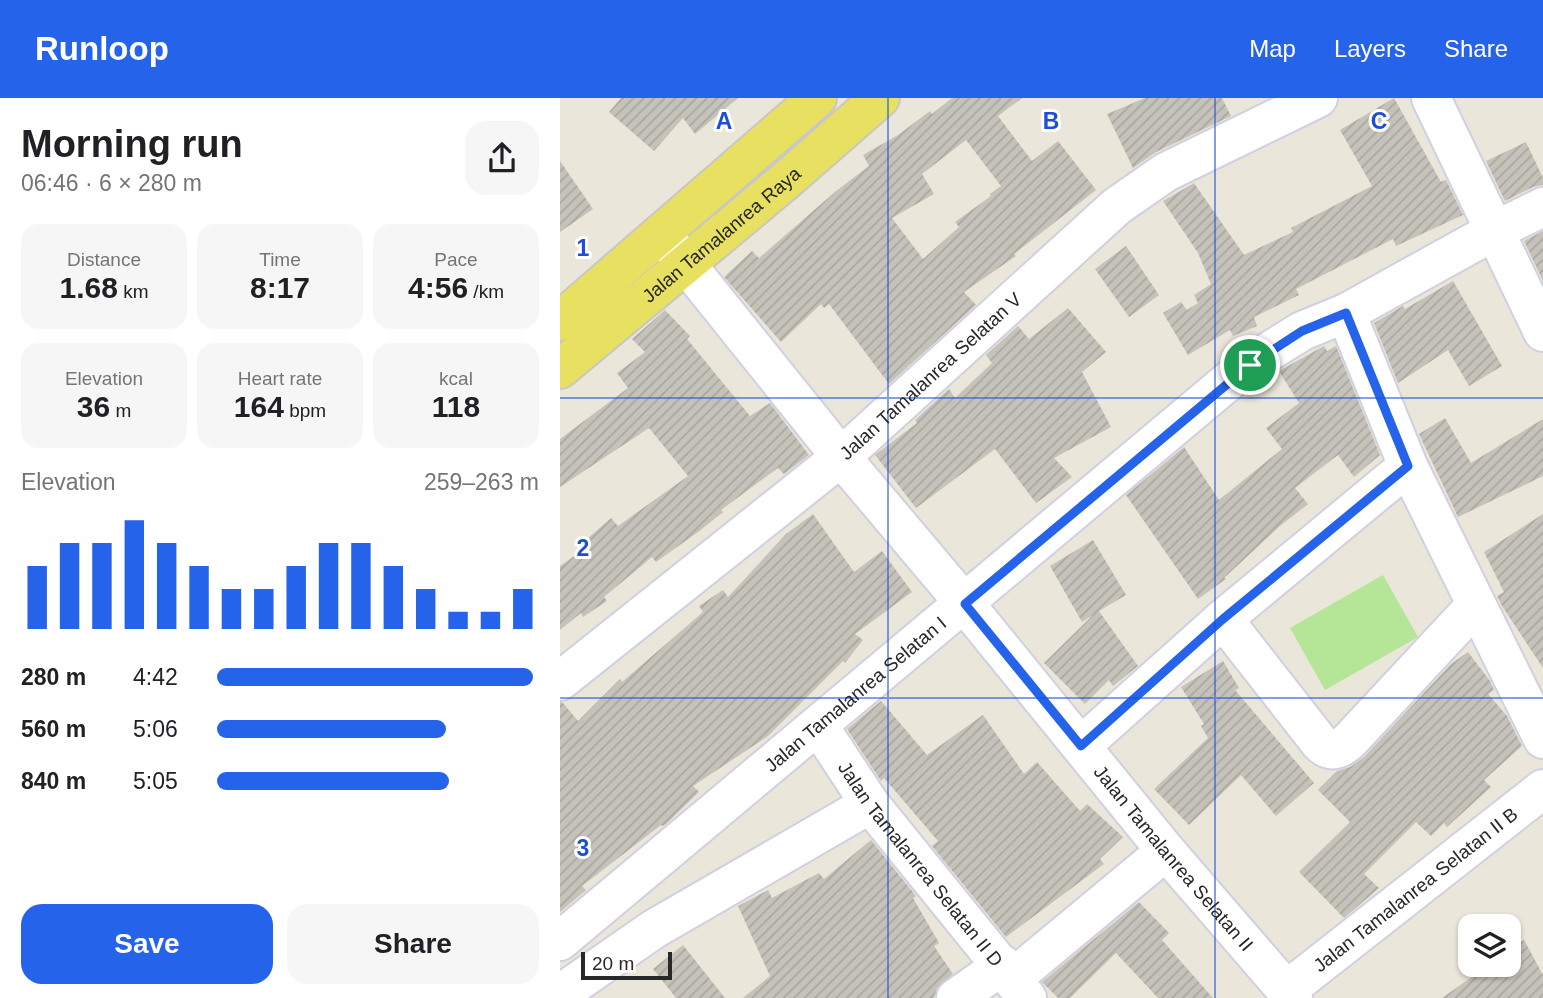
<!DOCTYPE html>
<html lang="en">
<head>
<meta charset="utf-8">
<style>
	body { margin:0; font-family:Arial,sans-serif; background:#f6f6f6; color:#202124; height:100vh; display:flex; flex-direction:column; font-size:26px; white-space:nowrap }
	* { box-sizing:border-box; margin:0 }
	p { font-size:23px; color:#757577 }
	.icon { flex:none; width:38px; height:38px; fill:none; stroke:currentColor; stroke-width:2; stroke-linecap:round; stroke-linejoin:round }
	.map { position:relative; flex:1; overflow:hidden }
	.panel { display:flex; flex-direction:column; background:#fff; width:560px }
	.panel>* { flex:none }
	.fabs { position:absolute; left:898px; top:816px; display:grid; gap:14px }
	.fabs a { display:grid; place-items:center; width:63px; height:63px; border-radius:14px; background:#fff; box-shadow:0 2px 5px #0004; font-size:35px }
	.scale { position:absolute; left:21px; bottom:18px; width:91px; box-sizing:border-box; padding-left:7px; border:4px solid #282828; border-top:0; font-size:19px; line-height:24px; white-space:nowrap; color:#282828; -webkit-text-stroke:5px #fff; paint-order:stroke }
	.pin { position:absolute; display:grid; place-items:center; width:60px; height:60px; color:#fff; margin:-30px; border:4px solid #fff; border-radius:50%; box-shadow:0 2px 7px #0007 }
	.round { display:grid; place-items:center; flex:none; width:74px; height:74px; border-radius:21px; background:#f6f6f6 }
	.summary { display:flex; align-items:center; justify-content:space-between; height:119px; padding:0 21px }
	h1 { font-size:38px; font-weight:600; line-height:52px }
	.figures { display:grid; grid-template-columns:repeat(3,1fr); gap:10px; height:119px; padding:7px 21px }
	.figures div { display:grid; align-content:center; border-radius:18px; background:#f6f6f6; text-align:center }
	.figures b { font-size:30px; font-weight:600 }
	.figures small { font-size:19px; font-weight:400 }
	.figures p { font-size:19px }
	.chart { height:196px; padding:14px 21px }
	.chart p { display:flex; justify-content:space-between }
	.chart svg { width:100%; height:126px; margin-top:7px; stroke:#2563eb; stroke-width:6 }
	.button { display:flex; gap:14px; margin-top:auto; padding:14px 21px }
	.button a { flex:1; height:80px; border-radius:21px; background:#2563eb; color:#fff; font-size:28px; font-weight:600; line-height:80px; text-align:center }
	.button a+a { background:#f6f6f6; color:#202124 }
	ul { padding:0 21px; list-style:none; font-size:23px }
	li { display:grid; grid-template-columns:112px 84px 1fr; align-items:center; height:52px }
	li i { height:18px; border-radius:9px; background:#2563eb }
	header { display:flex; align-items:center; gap:42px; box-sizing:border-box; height:98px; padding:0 35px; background:#2563eb; color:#fff }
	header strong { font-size:33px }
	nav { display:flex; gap:38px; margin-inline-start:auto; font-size:24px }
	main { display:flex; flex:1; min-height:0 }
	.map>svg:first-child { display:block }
	.pitch { fill:#b5e596 }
	.building { fill:url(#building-hatch); fill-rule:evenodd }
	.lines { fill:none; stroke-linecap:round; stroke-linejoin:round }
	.minor-casing { stroke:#d0d0e0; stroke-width:42 }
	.major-casing { stroke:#c7c7c7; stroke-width:42 }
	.minor { stroke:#fff; stroke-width:38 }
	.major { stroke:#e8e061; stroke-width:38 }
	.route-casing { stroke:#fff; stroke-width:14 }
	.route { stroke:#2563eb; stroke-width:9 }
	.grid { fill:none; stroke:#1d4ed8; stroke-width:2; stroke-opacity:0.55 }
	.labels { text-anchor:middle; stroke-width:6; stroke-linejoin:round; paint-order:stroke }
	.street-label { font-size:19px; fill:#282828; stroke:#fff }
	.grid-label { font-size:23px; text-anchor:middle; font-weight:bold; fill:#1d4ed8; stroke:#fff; stroke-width:6; stroke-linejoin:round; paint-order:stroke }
</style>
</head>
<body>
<header>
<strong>Runloop</strong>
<nav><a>Map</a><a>Layers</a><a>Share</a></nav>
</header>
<main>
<section class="panel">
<div class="summary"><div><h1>Morning run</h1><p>06:46 · 6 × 280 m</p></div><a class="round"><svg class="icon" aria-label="share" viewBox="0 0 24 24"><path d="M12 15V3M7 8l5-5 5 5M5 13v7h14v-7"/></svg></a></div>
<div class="figures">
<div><p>Distance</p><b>1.68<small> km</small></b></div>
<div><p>Time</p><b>8:17</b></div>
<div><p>Pace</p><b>4:56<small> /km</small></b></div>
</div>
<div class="figures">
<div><p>Elevation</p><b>36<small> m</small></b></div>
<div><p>Heart rate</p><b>164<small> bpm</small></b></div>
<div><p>kcal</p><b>118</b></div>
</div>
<div class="chart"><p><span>Elevation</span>259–263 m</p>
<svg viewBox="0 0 160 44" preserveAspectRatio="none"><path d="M5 44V22M15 44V14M25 44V14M35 44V6M45 44V14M55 44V22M65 44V30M75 44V30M85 44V22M95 44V14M105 44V14M115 44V22M125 44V30M135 44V38M145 44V38M155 44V30"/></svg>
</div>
<ul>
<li><b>280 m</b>4:42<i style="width:98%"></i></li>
<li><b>560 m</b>5:06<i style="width:71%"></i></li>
<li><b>840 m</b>5:05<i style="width:72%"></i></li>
</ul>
<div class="button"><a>Save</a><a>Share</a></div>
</section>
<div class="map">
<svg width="983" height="900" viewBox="0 0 983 900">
	<defs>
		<pattern id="building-hatch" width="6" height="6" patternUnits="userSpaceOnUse" patternTransform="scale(1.75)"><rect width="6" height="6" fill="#c5c2ba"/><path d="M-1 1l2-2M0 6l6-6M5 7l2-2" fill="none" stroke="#a9a7a0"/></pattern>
	</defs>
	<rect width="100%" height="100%" fill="#eae6da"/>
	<!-- pitch -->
	<path class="pitch" d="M 823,477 L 858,539 L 765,592 L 730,530 Z"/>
	<!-- building -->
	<path class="building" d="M 61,0 L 178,0 L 135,36 L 123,20 L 94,53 L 49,14 Z
		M 392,0 L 462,0 L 438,18 L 472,63 L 498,43 L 536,92 L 454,156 L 456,158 L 404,194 L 416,207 L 329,286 L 269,206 L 264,210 L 261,206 L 221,244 L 164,179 L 192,153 L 199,160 L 276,93 L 309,68 L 303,57 L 338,37 L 370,13 L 372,16 ZM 406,42 L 441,88 L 430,96 L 431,98 L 395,124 L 399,129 L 363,161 L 332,120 L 374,96 L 362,76 Z
		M 585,0 L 662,0 L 671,18 L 596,54 L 573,70 L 547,16 Z
		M 834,0 L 881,84 L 886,82 L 903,117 L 836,148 L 833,141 L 736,191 L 739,197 L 694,219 L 697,228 L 673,238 L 670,232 L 628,257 L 603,215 L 621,204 L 627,212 L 638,205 L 634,197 L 651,186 L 638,155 L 603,103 L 634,85 L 684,157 L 733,134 L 731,130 L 812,88 L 780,32 Z
		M 966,44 L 983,80 L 983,87 L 973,89 L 945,103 L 926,63 Z
		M 0,63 L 33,111 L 0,134 Z
		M 983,133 L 983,183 L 964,143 Z
		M 566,148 L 599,197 L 569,219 L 535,171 Z
		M 893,183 L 942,268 L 909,288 L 888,252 L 838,285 L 814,225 L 843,208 L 845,211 Z
		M 508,210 L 546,254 L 522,274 L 551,329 L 494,360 L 512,379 L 476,405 L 435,351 L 356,410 L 315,357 L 357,325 L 355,322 L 389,291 L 395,300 L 432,265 L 426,257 L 458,228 L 469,241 Z
		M 105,212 L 130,238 L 127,241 L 190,318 L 210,305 L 249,357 L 224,376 L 218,370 L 161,412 L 163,414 L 138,434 L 96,464 L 92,459 L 44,499 L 47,503 L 23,519 L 21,515 L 0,532 L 0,468 L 23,452 L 19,448 L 51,420 L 58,428 L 128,378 L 89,330 L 0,389 L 0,341 L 68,290 L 57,275 L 85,254 L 72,241 Z
		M 764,248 L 767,253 L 776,248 L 820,357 L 794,379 L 778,357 L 735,390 L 748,406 L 720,428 L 664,480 L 666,481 L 638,501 L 566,397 L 624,349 L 659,402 L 722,351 L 706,330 L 739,305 L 719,273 Z
		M 885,320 L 911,365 L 983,321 L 983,378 L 898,419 L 859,336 Z
		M 253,416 L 294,474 L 322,453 L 352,494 L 295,536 L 303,542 L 285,565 L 283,563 L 208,638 L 133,688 L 139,694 L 106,726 L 103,728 L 101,727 L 22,788 L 26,792 L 0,814 L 0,604 L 3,605 L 18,623 L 60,581 L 62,584 L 143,514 L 139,508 L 163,492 L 168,499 L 226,436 Z
		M 983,416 L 983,570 L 942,508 L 937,498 L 944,494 L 924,454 Z
		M 533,442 L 566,497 L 539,513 L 578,568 L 553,588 L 549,582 L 525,606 L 484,565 L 533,517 L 522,524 L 490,468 Z
		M 908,554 L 930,583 L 934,592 L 928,596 L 947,618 L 962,648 L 924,682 L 931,689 L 887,729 L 884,725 L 871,738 L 856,724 L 804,776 L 819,790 L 784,820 L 739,774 L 790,724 L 758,692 L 777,673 L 790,669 L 804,659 L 891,566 Z
		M 663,563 L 679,590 L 675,592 L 754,685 L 716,718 L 681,677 L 629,727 L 594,691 L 648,640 L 641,628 L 644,626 L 621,589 Z
		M 321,603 L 367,657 L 423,617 L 464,676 L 477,664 L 520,713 L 527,706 L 563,739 L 540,761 L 544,766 L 446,839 L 372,748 L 378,743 L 324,680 L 321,683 L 287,631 Z
		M 311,742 L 356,798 L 353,800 L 379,845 L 374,848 L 393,876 L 377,890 L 374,900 L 183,900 L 210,878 L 178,808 L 208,792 L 212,800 L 259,775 L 264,781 Z
		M 579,804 L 609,835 L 602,842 L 653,900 L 598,900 L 556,855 L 510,900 L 498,900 L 482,884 Z
		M 964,842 L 983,877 L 983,900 L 882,900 L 930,866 L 948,866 L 948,853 Z
		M 123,847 L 165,900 L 116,900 L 93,871 Z"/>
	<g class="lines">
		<defs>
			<g id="minor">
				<path d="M 871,0 L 983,234"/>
				<path id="s1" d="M 102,136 L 281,359 L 405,506 L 606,753 L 733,900"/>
				<path d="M 848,368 L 983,641"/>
				<path d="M 663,521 L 760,645 C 772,657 783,650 793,639 L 916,507"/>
				<path id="s2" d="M 0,583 L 281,359 L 557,108 L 606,74 L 758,0"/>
				<path id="s3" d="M 258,627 L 310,706 L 467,900"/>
				<path d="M 521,648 L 663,521 L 848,368 L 786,215"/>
				<path id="s4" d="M 0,843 L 689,266 L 742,233 L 786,215 L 936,132 L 983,109"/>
				<path d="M 453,880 L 606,753"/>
				<path id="s5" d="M 727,892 L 983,691"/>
				<path d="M 0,896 L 94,831 L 310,706"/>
				<path d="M 396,900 L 443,867"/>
			</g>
			<g id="major">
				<path d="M 0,223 L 257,0"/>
				<path id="s6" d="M 0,271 L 224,84 L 320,0"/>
			</g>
		</defs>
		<!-- minor casing -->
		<use href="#minor" class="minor-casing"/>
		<!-- major casing -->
		<use href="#major" class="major-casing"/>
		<!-- minor -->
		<use href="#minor" class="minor"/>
		<!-- major -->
		<use href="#major" class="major"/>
	</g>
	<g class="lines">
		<defs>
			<path id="route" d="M 786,215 L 848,368 L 663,521 L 521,648 L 405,506 L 690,267 L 742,233 Z"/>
		</defs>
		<!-- route casing -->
		<use href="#route" class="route-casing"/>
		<!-- route -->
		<use href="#route" class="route"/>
	</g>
	<!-- grid -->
	<path class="grid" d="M 328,0 L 328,900M 655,0 L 655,900M 0,300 L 983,300M 0,600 L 983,600"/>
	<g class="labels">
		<!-- street labels -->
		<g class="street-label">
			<text dy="7" stroke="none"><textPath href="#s6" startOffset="210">Jalan Tamalanrea Raya</textPath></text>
			<text dy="7" stroke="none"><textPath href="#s2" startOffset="480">Jalan Tamalanrea Selatan V</textPath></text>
			<text dy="7" stroke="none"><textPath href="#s4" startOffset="385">Jalan Tamalanrea Selatan I</textPath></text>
			<text dy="7" stroke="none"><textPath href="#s1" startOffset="807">Jalan Tamalanrea Selatan II</textPath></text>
			<text dy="7" stroke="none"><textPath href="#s3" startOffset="173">Jalan Tamalanrea Selatan II D</textPath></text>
			<text dy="7" stroke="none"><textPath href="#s5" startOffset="163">Jalan Tamalanrea Selatan II B</textPath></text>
		</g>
	</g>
	<g class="grid-label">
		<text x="164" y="31">A</text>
		<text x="491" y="31">B</text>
		<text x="819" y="31">C</text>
		<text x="23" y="158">1</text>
		<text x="23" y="458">2</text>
		<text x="23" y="758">3</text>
	</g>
</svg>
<div class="fabs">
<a><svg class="icon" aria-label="layers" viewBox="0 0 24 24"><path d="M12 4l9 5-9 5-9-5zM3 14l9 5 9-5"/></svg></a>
</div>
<div class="scale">20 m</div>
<div class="pin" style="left:690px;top:267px;background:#1e9e55"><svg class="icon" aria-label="arrive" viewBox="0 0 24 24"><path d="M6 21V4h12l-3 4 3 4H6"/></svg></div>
</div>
</main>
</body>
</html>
